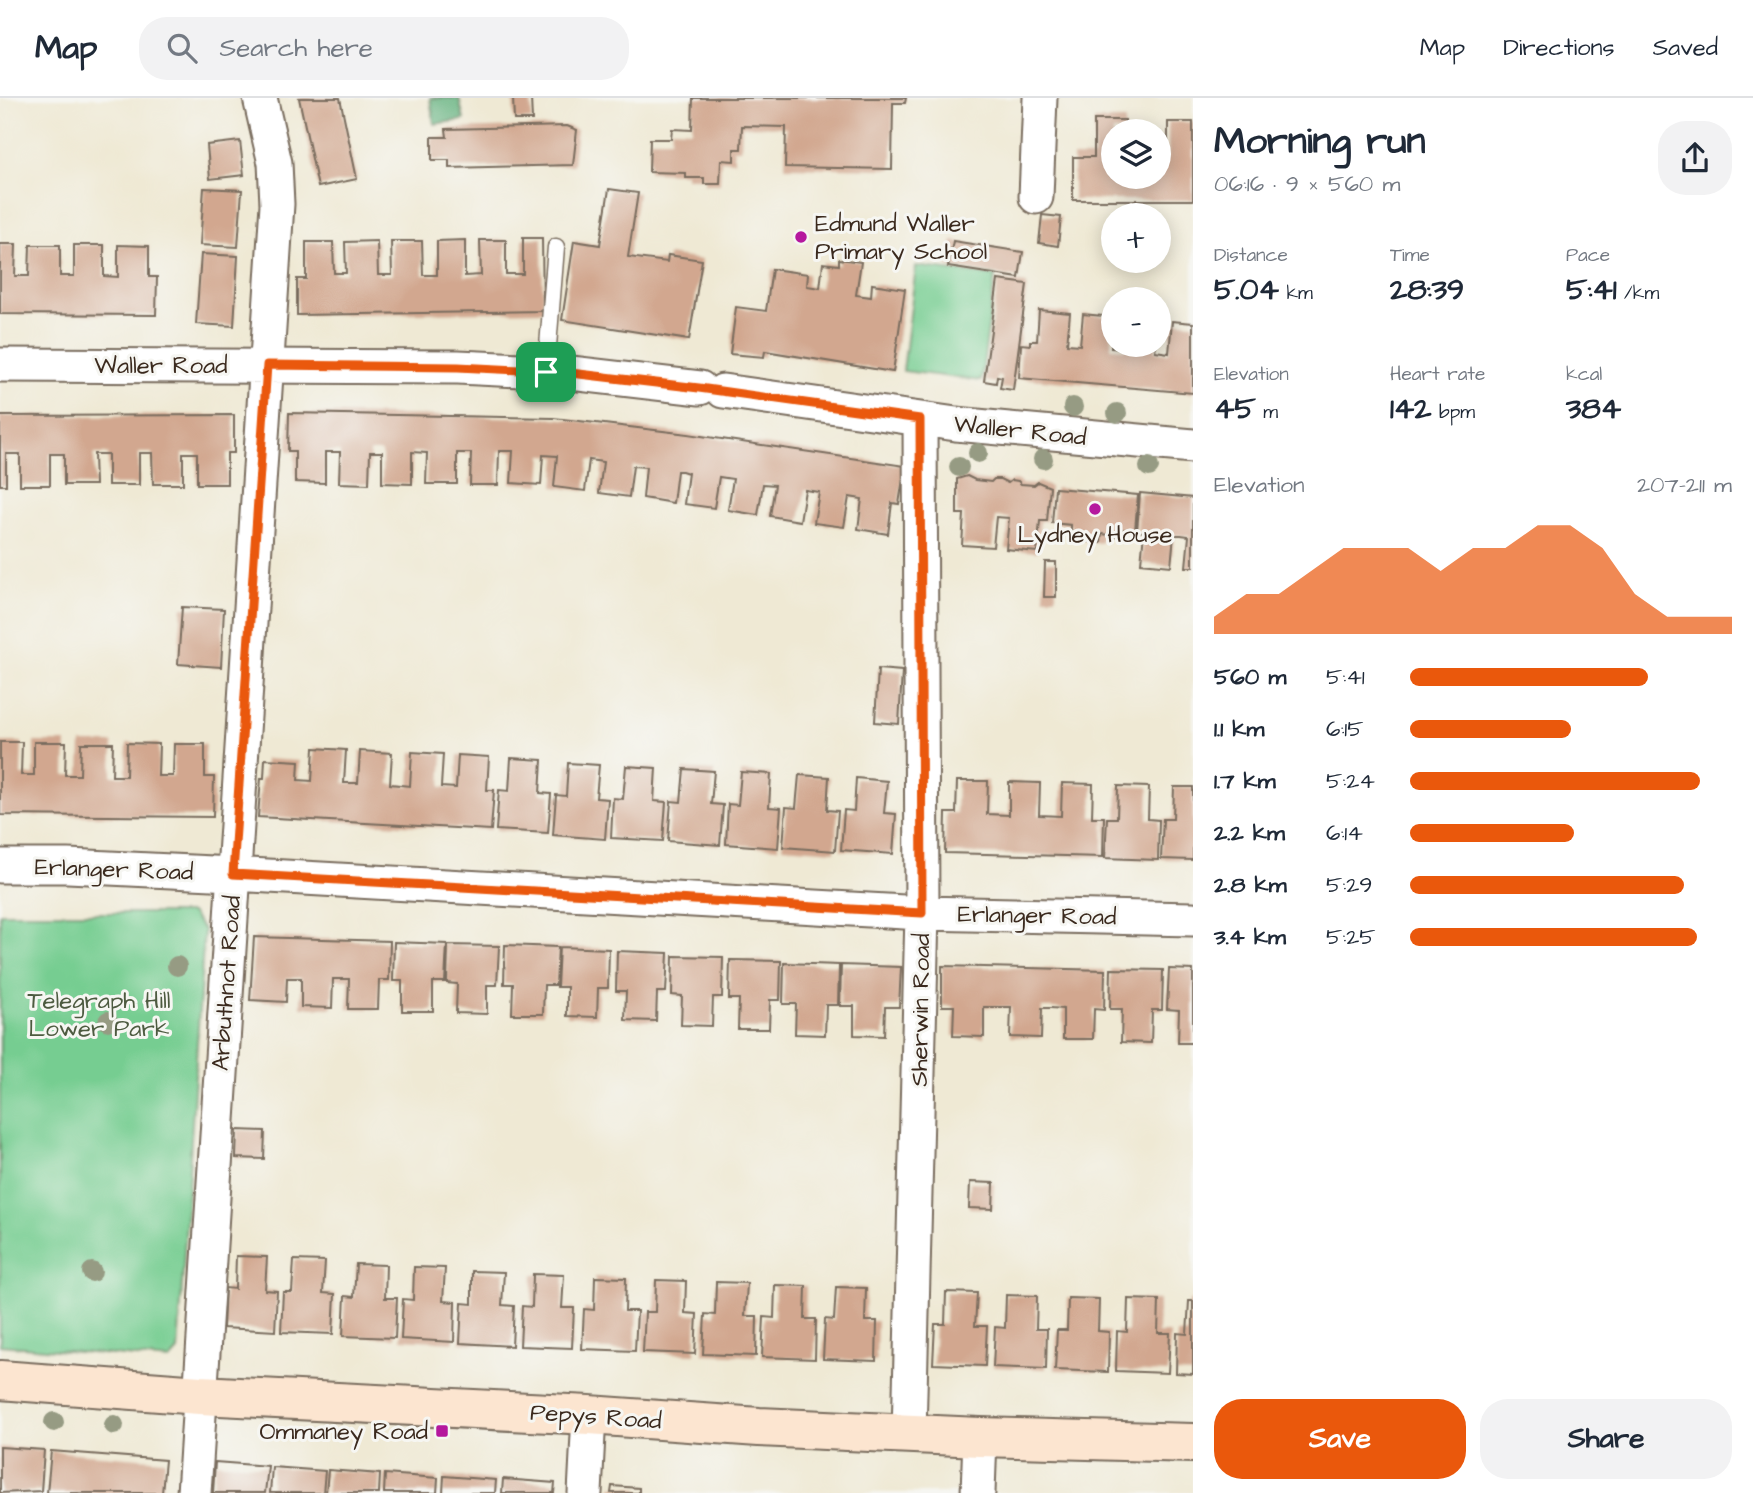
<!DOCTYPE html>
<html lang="en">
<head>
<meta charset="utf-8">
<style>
	body { margin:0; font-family:"Architects Daughter",sans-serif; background:#f2f2f3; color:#1f2937; height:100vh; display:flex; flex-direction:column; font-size:26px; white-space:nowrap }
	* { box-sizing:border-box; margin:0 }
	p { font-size:23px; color:#747a83 }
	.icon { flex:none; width:38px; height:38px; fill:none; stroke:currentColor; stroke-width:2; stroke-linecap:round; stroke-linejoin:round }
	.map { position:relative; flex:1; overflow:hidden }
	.drawer { display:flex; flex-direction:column; background:#fff; width:560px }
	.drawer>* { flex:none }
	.buttons { position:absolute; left:1101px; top:21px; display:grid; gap:14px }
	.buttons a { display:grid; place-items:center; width:70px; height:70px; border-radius:50%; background:#fff; box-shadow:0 4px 18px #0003; font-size:35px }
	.pin { position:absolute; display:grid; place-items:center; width:60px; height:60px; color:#fff; margin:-30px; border-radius:14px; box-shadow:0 4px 10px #0006 }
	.round { display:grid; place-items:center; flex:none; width:74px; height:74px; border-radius:28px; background:#f2f2f3 }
	.headline { display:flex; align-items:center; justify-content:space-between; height:119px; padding:0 21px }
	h1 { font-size:38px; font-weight:800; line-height:52px }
	.stats { display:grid; grid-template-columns:repeat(3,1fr); gap:10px; height:119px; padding:7px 21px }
	.stats div { display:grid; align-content:center }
	.stats b { font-size:30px; font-weight:800 }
	.stats small { font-size:19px; font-weight:400 }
	.stats p { font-size:19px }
	.chart { height:196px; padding:14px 21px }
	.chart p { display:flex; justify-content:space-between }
	.chart svg { width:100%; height:126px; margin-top:7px; fill:#ea580c; opacity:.7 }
	.action { display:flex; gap:14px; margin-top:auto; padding:14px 21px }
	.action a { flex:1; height:80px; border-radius:28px; background:#ea580c; color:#fff; font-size:28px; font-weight:800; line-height:80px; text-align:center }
	.action a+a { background:#f2f2f3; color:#1f2937 }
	ul { padding:0 21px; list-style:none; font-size:23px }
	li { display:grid; grid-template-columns:112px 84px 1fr; align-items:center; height:52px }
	li i { height:18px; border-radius:9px; background:#ea580c }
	header { display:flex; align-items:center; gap:42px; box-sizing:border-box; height:98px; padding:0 35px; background:#fff; border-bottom:2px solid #e0e1e3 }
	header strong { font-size:33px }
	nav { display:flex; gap:38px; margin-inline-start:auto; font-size:24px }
	.search { width:490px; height:63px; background:#f2f2f3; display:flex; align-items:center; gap:18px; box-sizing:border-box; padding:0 24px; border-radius:28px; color:#747a83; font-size:26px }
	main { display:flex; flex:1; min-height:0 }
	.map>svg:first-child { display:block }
	.green { fill:#76cd91; stroke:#587c58; stroke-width:2 }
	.forest { fill:#60b07b; stroke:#4e6d4c; stroke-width:2 }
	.building { fill:#d2a78f }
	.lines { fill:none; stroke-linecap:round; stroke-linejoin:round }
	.lane-casing { stroke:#7a6d5e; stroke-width:19 }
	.street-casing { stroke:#7a6d5e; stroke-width:37 }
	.secondary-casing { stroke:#7a6d5e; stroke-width:42 }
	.lane { stroke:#fff; stroke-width:16 }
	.street { stroke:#fff; stroke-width:33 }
	.secondary { stroke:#fce5d0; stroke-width:38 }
	.tree { fill:#969b83 }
	.route-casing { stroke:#fff; stroke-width:14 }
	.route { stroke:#ea580c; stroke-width:9 }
	.poi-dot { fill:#b5179e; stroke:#f6f6f2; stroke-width:2.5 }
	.labels { text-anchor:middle; stroke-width:6; stroke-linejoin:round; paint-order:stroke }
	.poi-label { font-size:24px; fill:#3b2a1e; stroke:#f6f6f2; text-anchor:start }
	.street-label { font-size:24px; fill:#3b2a1e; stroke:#f6f6f2 }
	.park-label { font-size:24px; fill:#4d5b40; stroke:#f6f6f2 }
</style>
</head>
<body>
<header>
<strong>Map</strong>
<div class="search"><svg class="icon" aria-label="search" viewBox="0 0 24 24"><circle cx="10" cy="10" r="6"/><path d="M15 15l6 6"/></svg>Search here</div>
<nav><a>Map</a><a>Directions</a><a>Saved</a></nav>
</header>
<main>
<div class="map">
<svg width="1193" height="1395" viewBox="0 0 1193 1395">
	<rect width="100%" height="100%" fill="#f6f6f2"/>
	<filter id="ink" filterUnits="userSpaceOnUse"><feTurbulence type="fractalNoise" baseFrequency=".0143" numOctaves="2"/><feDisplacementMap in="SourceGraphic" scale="14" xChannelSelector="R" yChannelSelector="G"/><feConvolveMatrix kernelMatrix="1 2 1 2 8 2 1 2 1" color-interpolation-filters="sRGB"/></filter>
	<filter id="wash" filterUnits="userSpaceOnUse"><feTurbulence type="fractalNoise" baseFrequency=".00686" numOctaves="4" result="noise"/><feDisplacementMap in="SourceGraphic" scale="28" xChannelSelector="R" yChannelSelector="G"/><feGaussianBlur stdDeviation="1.57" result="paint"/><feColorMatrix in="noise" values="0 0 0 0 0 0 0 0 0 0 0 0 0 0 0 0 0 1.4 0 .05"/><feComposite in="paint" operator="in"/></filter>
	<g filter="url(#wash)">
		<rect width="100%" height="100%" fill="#efe9d4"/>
		<!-- green -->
		<path class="green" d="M 916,168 L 995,178 L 981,283 L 903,273 Z
			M 0,815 L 191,815 L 204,832 L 178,1253 L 170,1262 L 0,1247 Z"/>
		<!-- forest -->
		<path class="forest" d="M 430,0 L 459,0 L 464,22 L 434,26 Z"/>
		<g id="blocks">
			<!-- building -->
			<path class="building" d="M 299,0 L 340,0 L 357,81 L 318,89 Z
				M 513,0 L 531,0 L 532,22 L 514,22 Z
				M 693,0 L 906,0 L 905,5 L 893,5 L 892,71 L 785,69 L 786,29 L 742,28 L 741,51 L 734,51 L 734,63 L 721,62 L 720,86 L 704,86 L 704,80 L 686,80 L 686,75 L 649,74 L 650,41 L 671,41 L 672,31 L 692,32 Z
				M 1094,22 L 1125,22 L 1125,33 L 1113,33 L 1113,79 L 1158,79 L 1158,61 L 1168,61 L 1168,24 L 1193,24 L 1193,102 L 1073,102 L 1073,59 L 1094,59 Z
				M 567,28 L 577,32 L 573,67 L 449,70 L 449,62 L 432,62 L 432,39 L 447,39 L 446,31 Z
				M 240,43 L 244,77 L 210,81 L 207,47 Z
				M 204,90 L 242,92 L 238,149 L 200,147 Z
				M 609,91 L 638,95 L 628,159 L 667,164 L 668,157 L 702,162 L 689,242 L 562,222 L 574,143 L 600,147 Z
				M 1042,117 L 1061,119 L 1058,148 L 1039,145 Z
				M 523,140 L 542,140 L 543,213 L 297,217 L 297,181 L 306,181 L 306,144 L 333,144 L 334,175 L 346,175 L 345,144 L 377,143 L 378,177 L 392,177 L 391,143 L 422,143 L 423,177 L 437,177 L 437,143 L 465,142 L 465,178 L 481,177 L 480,142 L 506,142 L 506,176 L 523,176 Z
				M 953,143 L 1023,154 L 1019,180 L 948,169 Z
				M 0,146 L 16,146 L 15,178 L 29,178 L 30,147 L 60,147 L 60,178 L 74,178 L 74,147 L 104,147 L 104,178 L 118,179 L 118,147 L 149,148 L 149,179 L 157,179 L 156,217 L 0,216 Z
				M 201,156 L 238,158 L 234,228 L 196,226 Z
				M 839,161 L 861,164 L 856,197 L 871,199 L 872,186 L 905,191 L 893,274 L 765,253 L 764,259 L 730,256 L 736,209 L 766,213 L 772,171 L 808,176 L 807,188 L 820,190 L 823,165 L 839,167 Z
				M 998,182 L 1027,186 L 1013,292 L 1000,290 L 1002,279 L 997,278 L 996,285 L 984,283 Z
				M 1039,212 L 1070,215 L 1067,246 L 1080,247 L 1083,216 L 1113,219 L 1111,250 L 1125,251 L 1125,247 L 1156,247 L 1155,253 L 1169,255 L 1172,223 L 1193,225 L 1193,295 L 1019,280 L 1021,246 L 1030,247 L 1030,243 L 1037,243 Z
				M 289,315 L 554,320 L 688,336 L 905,368 L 899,406 L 892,405 L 888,436 L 858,431 L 862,401 L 849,399 L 844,429 L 814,425 L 819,394 L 805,392 L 800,423 L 770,418 L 775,387 L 763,386 L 758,417 L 728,412 L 733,381 L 719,379 L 714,410 L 684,406 L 688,375 L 682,373 L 677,373 L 673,405 L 643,400 L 646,369 L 633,368 L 629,399 L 599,395 L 603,364 L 589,362 L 585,393 L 554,389 L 557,358 L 543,357 L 541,387 L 511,385 L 513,353 L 499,353 L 498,387 L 470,387 L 471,355 L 457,355 L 457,386 L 426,386 L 427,355 L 412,354 L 412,386 L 382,385 L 382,354 L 370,354 L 369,386 L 339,385 L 340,354 L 325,354 L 325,385 L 295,384 L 295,353 L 288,353 Z
				M 234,317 L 234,355 L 227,355 L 227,386 L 197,386 L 197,355 L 183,355 L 183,386 L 153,386 L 152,355 L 139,355 L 139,387 L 108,387 L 108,356 L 94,356 L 95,387 L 64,387 L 64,356 L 50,356 L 50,387 L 20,387 L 20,356 L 6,356 L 6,387 L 0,387 L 0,318 Z
				M 967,378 L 975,382 L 991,384 L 994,381 L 1000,381 L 1008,385 L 1012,382 L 1018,383 L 1021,386 L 1034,387 L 1038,384 L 1050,389 L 1047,423 L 1040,423 L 1037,454 L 1006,451 L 1009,420 L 996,419 L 993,449 L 962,447 L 964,416 L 957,416 L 957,381 Z
				M 1055,390 L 1138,397 L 1135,432 L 1117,431 L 1116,438 L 1102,436 L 1101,445 L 1084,443 L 1085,435 L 1071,434 L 1071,427 L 1052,425 Z
				M 1140,395 L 1193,400 L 1193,469 L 1186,469 L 1189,438 L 1181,437 L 1174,437 L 1171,468 L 1141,465 L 1144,434 L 1137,433 Z
				M 1045,464 L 1056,464 L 1056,499 L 1044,499 Z
				M 182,509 L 224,511 L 221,569 L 178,566 Z
				M 878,571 L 902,573 L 899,626 L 875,624 Z
				M 0,644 L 22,644 L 21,677 L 34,677 L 34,644 L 66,644 L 65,677 L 80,677 L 81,645 L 113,645 L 112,678 L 126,678 L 127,645 L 159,646 L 158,678 L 173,678 L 174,646 L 205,646 L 205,679 L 214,679 L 213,719 L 0,717 Z
				M 314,650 L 346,652 L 344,685 L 358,685 L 360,653 L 392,655 L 390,686 L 410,688 L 412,654 L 443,656 L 441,689 L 456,690 L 458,657 L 489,659 L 487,692 L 494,692 L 491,732 L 258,719 L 261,680 L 264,680 L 265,661 L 299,663 L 298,682 L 312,683 Z
				M 511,660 L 542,662 L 540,695 L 551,696 L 548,735 L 496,732 L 499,692 L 509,693 Z
				M 568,665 L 599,667 L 596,700 L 608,701 L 605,741 L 553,737 L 556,697 L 566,698 Z
				M 626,668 L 656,670 L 654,703 L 666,704 L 663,743 L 611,740 L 613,700 L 623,701 Z
				M 684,671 L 714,673 L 711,706 L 723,707 L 720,747 L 668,743 L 671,703 L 681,704 Z
				M 741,674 L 771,676 L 769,709 L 781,710 L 778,750 L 726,746 L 728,706 L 738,707 Z
				M 799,677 L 829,679 L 827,712 L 838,713 L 835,753 L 783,749 L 786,709 L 796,710 Z
				M 856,680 L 887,683 L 884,715 L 896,716 L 893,756 L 841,752 L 844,712 L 854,713 Z
				M 957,683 L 988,683 L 987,716 L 1009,717 L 1009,684 L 1040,685 L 1039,717 L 1061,718 L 1062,685 L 1093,686 L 1092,719 L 1104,719 L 1103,759 L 945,755 L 946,715 L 956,715 Z
				M 1118,688 L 1149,689 L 1148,721 L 1159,722 L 1158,762 L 1105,760 L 1107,720 L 1117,720 Z
				M 1174,689 L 1193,689 L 1193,762 L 1161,761 L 1163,721 L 1173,721 Z
				M 254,839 L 390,843 L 389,882 L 379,882 L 378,911 L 348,911 L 349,881 L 333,881 L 332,910 L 301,909 L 301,880 L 287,880 L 286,904 L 250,902 Z
				M 394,844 L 447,846 L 445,884 L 433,884 L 433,913 L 402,913 L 402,883 L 393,883 Z
				M 448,847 L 499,848 L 497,887 L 487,887 L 487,916 L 456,915 L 457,886 L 447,885 Z
				M 505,847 L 558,849 L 556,887 L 544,887 L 543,916 L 512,916 L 513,886 L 504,886 Z
				M 559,849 L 609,851 L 608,890 L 598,890 L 597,919 L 567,918 L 567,889 L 557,889 Z
				M 617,853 L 668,855 L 666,894 L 657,894 L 656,923 L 625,922 L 626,893 L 616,893 Z
				M 673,858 L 723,859 L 722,899 L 713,899 L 712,928 L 681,927 L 682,898 L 672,897 Z
				M 730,862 L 781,863 L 780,902 L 770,902 L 769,931 L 738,931 L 739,901 L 729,901 Z
				M 784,865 L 839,867 L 838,907 L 826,907 L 825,937 L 795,936 L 796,906 L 783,906 Z
				M 841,867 L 901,869 L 899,909 L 885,909 L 884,938 L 854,937 L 854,908 L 840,908 Z
				M 942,868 L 1105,872 L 1104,912 L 1094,911 L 1093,941 L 1063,941 L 1063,911 L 1051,910 L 1042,910 L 1041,940 L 1010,939 L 1011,909 L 984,909 L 984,939 L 953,938 L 954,908 L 942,908 Z
				M 1111,871 L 1163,872 L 1162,912 L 1152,912 L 1151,945 L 1121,944 L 1122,911 L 1110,911 Z
				M 1169,871 L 1193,872 L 1193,945 L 1178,945 L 1179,912 L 1167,911 Z
				M 237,1032 L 265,1033 L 264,1061 L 236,1060 Z
				M 970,1084 L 994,1085 L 993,1111 L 969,1110 Z
				M 236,1158 L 267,1159 L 265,1192 L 277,1193 L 275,1233 L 223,1230 L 225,1190 L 235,1191 Z
				M 294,1162 L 325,1163 L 323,1195 L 335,1196 L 333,1236 L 281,1234 L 283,1194 L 292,1194 Z
				M 356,1166 L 386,1167 L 385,1200 L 397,1200 L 395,1240 L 343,1238 L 345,1198 L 354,1199 Z
				M 414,1169 L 445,1170 L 443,1203 L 455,1204 L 454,1244 L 401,1241 L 403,1201 L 413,1202 Z
				M 472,1173 L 504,1174 L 502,1207 L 514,1208 L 512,1248 L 460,1245 L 462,1205 L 472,1206 Z
				M 533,1176 L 564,1177 L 562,1210 L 574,1210 L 572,1250 L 520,1248 L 522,1208 L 532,1209 Z
				M 595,1179 L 626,1180 L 625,1213 L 637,1213 L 635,1253 L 582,1251 L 584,1211 L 594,1212 Z
				M 656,1182 L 686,1183 L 685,1215 L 697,1216 L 695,1256 L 643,1254 L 645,1214 L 655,1214 Z
				M 716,1184 L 747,1185 L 745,1218 L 757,1218 L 756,1258 L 703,1256 L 705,1216 L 715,1217 Z
				M 775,1187 L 806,1188 L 805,1221 L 816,1221 L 815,1261 L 762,1259 L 764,1219 L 774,1220 Z
				M 836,1189 L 866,1190 L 865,1223 L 877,1223 L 876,1263 L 823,1261 L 825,1221 L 834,1222 Z
				M 946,1194 L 977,1195 L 975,1228 L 987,1228 L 985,1268 L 933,1266 L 935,1226 L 945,1226 Z
				M 1006,1197 L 1037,1198 L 1036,1231 L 1047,1231 L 1046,1271 L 993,1269 L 995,1229 L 1005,1230 Z
				M 1068,1200 L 1099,1201 L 1098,1233 L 1109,1234 L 1108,1274 L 1055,1272 L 1057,1232 L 1067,1232 Z
				M 1128,1201 L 1159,1202 L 1158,1235 L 1170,1235 L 1168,1275 L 1116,1273 L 1117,1233 L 1127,1234 Z
				M 1189,1203 L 1193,1203 L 1193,1276 L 1176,1275 L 1177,1235 L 1187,1236 Z
				M 0,1349 L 44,1352 L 41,1393 L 0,1395 Z
				M 51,1353 L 165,1362 L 162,1395 L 47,1395 Z
				M 215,1364 L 268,1368 L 265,1395 L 213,1395 Z
				M 272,1369 L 325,1373 L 323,1395 L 270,1395 Z
				M 328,1372 L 380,1376 L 379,1395 L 326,1395 Z
				M 385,1376 L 438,1380 L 437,1395 L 384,1395 Z
				M 444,1378 L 496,1382 L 495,1395 L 443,1395 Z
				M 503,1381 L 555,1385 L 554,1395 L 502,1395 Z
				M 612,1388 L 639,1390 L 639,1395 L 611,1395 Z"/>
		</g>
	</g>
	<g filter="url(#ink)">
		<use href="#blocks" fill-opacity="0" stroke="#7a6d5e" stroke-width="2"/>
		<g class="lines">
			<defs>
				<path id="lane" d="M 546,273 L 556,149"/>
				<path id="street" d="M 1036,99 L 1040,0
					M 0,267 L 458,269 L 562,274 L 700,290
					M 723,293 L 956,326 L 1193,348
					M 0,768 L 68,768 L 233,776 L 922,815 L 1193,821
					M 909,1336 L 922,815 L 920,321
					M 194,1395 L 277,106 L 275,65 L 260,0
					M 585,1395 L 589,1317
					M 978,1395 L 980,1339"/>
				<path id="secondary" d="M 0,1282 L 200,1297 L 589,1317 L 759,1329 L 980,1339 L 1193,1345"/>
			</defs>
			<!-- lane casing -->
			<use href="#lane" class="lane-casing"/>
			<!-- street casing -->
			<use href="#street" class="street-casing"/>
			<!-- secondary casing -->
			<use href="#secondary" class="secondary-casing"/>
			<!-- lane -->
			<use href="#lane" class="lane"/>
			<!-- street -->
			<use href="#street" class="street"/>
			<!-- secondary -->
			<use href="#secondary" class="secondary"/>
		</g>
		<!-- trees -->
		<g class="tree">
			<circle cx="1073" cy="309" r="10"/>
			<circle cx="1117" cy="315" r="10"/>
			<circle cx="978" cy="355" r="10"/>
			<circle cx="1043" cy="361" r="10"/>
			<circle cx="959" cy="369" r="10"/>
			<circle cx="1149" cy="369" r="10"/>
			<circle cx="177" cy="868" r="10"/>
			<circle cx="108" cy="923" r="10"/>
			<circle cx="92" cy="1174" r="10"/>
			<circle cx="54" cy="1324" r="10"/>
			<circle cx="114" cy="1327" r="10"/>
		</g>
	</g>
	<g class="lines" filter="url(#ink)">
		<defs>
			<path id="route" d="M 267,267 L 458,269 L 562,274 L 699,290 L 920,321 L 922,815 L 233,776 Z"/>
		</defs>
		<!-- route casing -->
		<use href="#route" class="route-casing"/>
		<!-- route -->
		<use href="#route" class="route"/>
	</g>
	<!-- markers -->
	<g class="poi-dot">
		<circle cx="801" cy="139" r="7"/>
		<circle cx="1095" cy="411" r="7"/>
		<rect x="435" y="1326" width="14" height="14" rx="3.5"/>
	</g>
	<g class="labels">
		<!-- poi labels -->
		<g class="poi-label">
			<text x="815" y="133">Edmund Waller<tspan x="815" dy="28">Primary School</tspan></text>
			<text x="1095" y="444" text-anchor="middle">Lydney House</text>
			<text x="428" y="1341" text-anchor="end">Ommaney Road</text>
		</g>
		<!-- street labels -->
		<g class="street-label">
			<text x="161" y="275">Waller Road</text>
			<text transform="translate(1020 332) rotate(6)" y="8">Waller Road</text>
			<text transform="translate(114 771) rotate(2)" y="8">Erlanger Road</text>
			<text transform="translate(1037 817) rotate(1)" y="8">Erlanger Road</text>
			<text transform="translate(226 885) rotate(-86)" y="8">Arbuthnot Road</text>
			<text transform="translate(920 912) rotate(-89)" y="8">Sherwin Road</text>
			<text transform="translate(596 1318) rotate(4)" y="8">Pepys Road</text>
		</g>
		<!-- park labels -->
		<g class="park-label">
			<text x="99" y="910">Telegraph Hill<tspan x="99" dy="28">Lower Park</tspan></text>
		</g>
	</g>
</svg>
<div class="buttons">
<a><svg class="icon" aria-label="layers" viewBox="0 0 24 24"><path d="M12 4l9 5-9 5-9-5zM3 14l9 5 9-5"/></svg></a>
<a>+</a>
<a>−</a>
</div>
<div class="pin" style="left:546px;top:274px;background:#1e9e55"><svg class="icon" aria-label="arrive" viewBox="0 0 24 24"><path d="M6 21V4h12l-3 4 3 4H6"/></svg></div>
</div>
<section class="drawer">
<div class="headline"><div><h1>Morning run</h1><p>06:16 · 9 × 560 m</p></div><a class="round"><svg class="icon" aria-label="share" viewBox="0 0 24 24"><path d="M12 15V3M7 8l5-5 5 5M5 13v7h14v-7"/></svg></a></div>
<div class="stats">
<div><p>Distance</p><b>5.04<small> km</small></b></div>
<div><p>Time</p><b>28:39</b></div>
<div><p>Pace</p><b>5:41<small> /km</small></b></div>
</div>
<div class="stats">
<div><p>Elevation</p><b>45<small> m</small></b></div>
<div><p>Heart rate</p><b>142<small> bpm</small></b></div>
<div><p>kcal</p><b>384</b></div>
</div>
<div class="chart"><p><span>Elevation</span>207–211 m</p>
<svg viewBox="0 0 160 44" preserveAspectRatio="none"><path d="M0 44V38L10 30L20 30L30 22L40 14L50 14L60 14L70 22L80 14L90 14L100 6L110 6L120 14L130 30L140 38L150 38L160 38V44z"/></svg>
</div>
<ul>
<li><b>560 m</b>5:41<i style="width:74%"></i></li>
<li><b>1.1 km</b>6:15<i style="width:50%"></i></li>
<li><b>1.7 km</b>5:24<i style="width:90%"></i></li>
<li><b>2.2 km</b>6:14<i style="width:51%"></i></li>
<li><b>2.8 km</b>5:29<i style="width:85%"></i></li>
<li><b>3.4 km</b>5:25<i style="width:89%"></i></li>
</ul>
<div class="action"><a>Save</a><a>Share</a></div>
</section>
</main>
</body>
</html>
